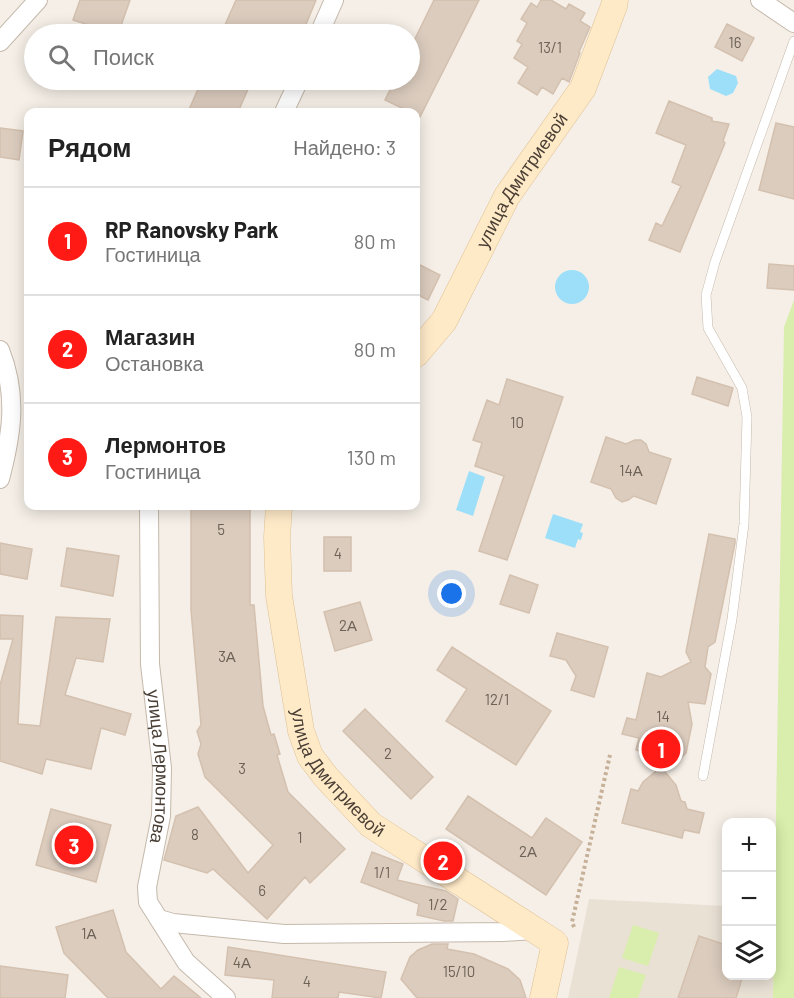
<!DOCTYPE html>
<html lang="ru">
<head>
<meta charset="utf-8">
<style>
  :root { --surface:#fff; --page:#f2f2f2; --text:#222; --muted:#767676; --line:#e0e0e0; --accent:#ff1a15 }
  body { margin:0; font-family:Barlow,sans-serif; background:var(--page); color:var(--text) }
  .controls { position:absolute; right:18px; bottom:18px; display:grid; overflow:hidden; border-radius:12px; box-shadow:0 3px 15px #0003 }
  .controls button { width:54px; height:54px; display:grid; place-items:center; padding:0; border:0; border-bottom:2px solid var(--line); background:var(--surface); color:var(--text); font:30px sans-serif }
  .you { position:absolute; left:452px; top:594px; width:21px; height:21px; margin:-15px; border:4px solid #fff; border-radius:50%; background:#1a73e8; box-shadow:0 0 0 9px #1a73e833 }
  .badge { display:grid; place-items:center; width:39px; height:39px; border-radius:50%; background:var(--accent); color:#fff; font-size:20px; font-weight:700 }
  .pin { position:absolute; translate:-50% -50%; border:3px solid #fff; box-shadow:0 2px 6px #0006 }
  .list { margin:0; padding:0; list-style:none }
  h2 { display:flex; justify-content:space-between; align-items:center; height:78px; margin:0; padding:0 24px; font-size:26px }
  h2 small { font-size:20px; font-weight:400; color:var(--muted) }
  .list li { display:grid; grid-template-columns:39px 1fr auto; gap:18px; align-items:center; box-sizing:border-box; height:108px; padding:0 24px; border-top:2px solid var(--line) }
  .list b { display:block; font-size:22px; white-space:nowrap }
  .list p { margin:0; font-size:20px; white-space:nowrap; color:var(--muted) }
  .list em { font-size:20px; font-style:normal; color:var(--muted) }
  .icon { flex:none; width:33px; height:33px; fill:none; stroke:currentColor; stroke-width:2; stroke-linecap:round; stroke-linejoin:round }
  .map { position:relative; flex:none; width:794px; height:998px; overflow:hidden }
  .search { position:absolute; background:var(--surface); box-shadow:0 3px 15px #0003; left:24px; top:24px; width:396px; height:66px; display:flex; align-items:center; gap:15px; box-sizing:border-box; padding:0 21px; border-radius:33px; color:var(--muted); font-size:22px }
  .panel { position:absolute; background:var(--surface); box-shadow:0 3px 15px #0003; left:24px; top:108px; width:396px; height:402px; border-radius:12px }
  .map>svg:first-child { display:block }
</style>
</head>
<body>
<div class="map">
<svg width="794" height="998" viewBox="0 0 794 998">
  <rect width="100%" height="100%" fill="#f5efe7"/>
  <!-- residential -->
  <path fill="#eae1d5" d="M589 899 726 906V976H772V908H775L773 998H568Z"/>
  <!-- green -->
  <path fill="#d9eeac" d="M794 300V998H773L784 327Z
    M633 925 659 933 648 966 622 958Z
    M619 967 646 975 638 998H609Z"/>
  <!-- water -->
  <path fill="#9ddff9" d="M717 69 736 76 738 83 733 93 726 96 710 89 708 77Z
    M555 287a17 17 0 1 1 34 0a17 17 0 1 1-34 0Z
    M469 471 485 477 473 516 456 510Z
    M553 514 583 524 580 532 583 533 581 540 578 539 575 548 545 538Z"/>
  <!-- building -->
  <path fill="#dbccbe" stroke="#d4c0ae" stroke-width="1.5" d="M80 0H130L118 34 73 20Z
    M236 0H316L302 34H294L274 27 271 34H221Z
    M434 0H479L420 117 416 115V112H410L385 100 395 80H410V49Z
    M541 0H551L566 9 569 4 585 13 580 21 590 27 579 52 580 53 569 82 562 78 553 94 542 87 537 95 518 83 528 67 514 58 522 44 517 41 527 23 521 19 531 3 537 7Z
    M727 24 754 38 742 61 715 47Z
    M202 80H252L238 112H188Z
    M669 101 712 118V121L729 124 723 141 725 143 680 252 649 240 656 223 662 226 681 186 672 182 686 145 656 133Z
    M776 123 794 127V199L759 190Z
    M0 128 23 131 19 160 0 157Z
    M416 263 440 275 428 300 416 294Z
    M769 264 794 266V290L767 288Z
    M697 377 733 388 728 406 692 394Z
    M507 379 563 397 507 560 479 551 504 476 475 466 482 443 473 440 487 400 499 405Z
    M606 437 626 444 635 440H641L646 444 649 452 671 459 656 504 634 496 628 500 622 502 616 498 611 489 591 482Z
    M191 506H250V605H254L263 706 271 735 274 734 280 754 277 755 288 792 345 849 310 883 305 877 267 919 213 869 207 873 164 860 176 816 198 807 248 873 273 845 205 777 198 754 201 744 197 731 201 725 191 610Z
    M709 534 735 539V543L715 642 708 647 705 667 711 674 705 704 688 702 692 724 686 753 678 761 636 750 639 738 622 734 627 718 636 720 647 673 661 677 691 662 686 652Z
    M324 537H351V571H324Z
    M0 543 32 549 27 579 0 574Z
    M67 548 119 556 113 596 61 586Z
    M510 575 538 585 529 613 500 604Z
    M360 602 372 640 335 651 324 612Z
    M0 615 23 616 18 724 40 726 56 617 110 619 103 662 76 658 65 695 131 714 125 735 101 728 91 769 46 759 42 774 0 761V685L13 639H0Z
    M557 633 608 647 594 697 571 690 576 676 566 660 550 656Z
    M452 647 551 711 516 765 446 721 467 689 437 670Z
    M365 709 433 777 411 799 343 731Z
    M661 767 676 785 681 801 685 802 687 809 704 813 699 833 684 830 682 838 622 823 631 789 638 791 643 782Z
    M468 796 532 838 546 818 582 842 546 895 446 829Z
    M51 809 111 825 96 882 36 865Z
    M372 852 403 864 397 880 446 891 458 899 453 921H444L417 915 419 904 361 882Z
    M113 910 126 952 161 989 174 976 201 998H108L64 953 56 927Z
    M699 936 726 945V975H743L736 998H678Z
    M432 944H448L447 949 474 954 508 969 520 980 526 998H417L401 979 410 957 418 950Z
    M228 947 386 972 381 998 339 992 338 998H272L274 980 225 975Z
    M0 966 68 975 65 998H0Z"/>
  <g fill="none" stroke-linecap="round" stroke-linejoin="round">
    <!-- lane casing -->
    <g stroke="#c5b9ac" stroke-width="10">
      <path id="lane" d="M703 776 732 619 744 524 747 417 742 388 708 328 706 295 715 262 794 41"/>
    </g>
    <!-- street casing -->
    <g stroke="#c5b9ac" stroke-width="20">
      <g id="street">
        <path d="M760 0 794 23"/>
        <path d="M319 34 334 0"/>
        <path d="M0 42 38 0"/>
        <path d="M284 112 299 80"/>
        <path d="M0 350C18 395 12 434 0 479"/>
        <path id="s1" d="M149 506 150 664 162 768 161 816 147 887 148 902 186 962 226 998"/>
        <path d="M159 919 173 923 284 934 503 932 535 930"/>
      </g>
    </g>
    <!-- secondary casing -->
    <g stroke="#dec194" stroke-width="27">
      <g id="secondary">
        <path id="s2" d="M416 354 444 321 507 196 583 88 614 6 615 0"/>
        <path id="s3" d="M279 506 277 537 279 596 301 731 310 756 326 777 371 825 555 943 543 998"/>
      </g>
    </g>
    <!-- path -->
    <path stroke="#c6b098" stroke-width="4" stroke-dasharray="3 3" stroke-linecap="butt" d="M574 927 572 922 610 755"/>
    <!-- lane -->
    <use href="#lane" stroke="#fff" stroke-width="9"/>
    <!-- street -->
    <use href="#street" stroke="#fff" stroke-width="18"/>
    <!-- secondary -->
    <use href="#secondary" stroke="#ffeac8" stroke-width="26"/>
  </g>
  <g text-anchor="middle" stroke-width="6" stroke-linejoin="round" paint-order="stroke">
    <!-- number labels -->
    <g font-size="15" fill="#6e6257">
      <text x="735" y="48">16</text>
      <text x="550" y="53">13/1</text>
      <text x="517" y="428">10</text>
      <text x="631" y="476">14А</text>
      <text x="221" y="535">5</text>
      <text x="338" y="559">4</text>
      <text x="348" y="631">2А</text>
      <text x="227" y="662">3А</text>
      <text x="497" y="705">12/1</text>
      <text x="663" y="722">14</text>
      <text x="388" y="759">2</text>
      <text x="242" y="774">3</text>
      <text x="195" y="840">8</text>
      <text x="300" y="843">1</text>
      <text x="528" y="857">2А</text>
      <text x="382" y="878">1/1</text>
      <text x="262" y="896">6</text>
      <text x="438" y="910">1/2</text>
      <text x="89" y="939">1А</text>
      <text x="242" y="968">4А</text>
      <text x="459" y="977">15/10</text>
      <text x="307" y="987">4</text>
    </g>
    <!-- street labels -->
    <g font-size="18" fill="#4a3f35" stroke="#fff">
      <text dy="6" stroke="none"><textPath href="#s2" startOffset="204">улица Дмитриевой</textPath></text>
      <text dy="6" stroke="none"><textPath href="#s1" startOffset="261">улица Лермонтова</textPath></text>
      <text dy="6" stroke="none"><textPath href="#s3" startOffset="282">улица Дмитриевой</textPath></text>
    </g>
  </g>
</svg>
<div class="controls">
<button>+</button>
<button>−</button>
<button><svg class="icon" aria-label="layers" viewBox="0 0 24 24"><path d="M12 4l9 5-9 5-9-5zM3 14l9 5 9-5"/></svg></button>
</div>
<div class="you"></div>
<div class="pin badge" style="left:661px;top:749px">1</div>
<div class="pin badge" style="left:443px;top:861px">2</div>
<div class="pin badge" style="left:74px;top:845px">3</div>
<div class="search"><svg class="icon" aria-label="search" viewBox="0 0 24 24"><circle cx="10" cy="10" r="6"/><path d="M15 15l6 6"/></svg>Поиск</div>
<section class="panel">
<h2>Рядом<small>Найдено: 3</small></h2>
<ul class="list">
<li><span class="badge">1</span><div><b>RP Ranovsky Park</b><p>Гостиница</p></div><em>80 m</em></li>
<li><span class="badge">2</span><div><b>Магазин</b><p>Остановка</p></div><em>80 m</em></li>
<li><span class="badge">3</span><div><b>Лермонтов</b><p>Гостиница</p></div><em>130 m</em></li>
</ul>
</section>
</div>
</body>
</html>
